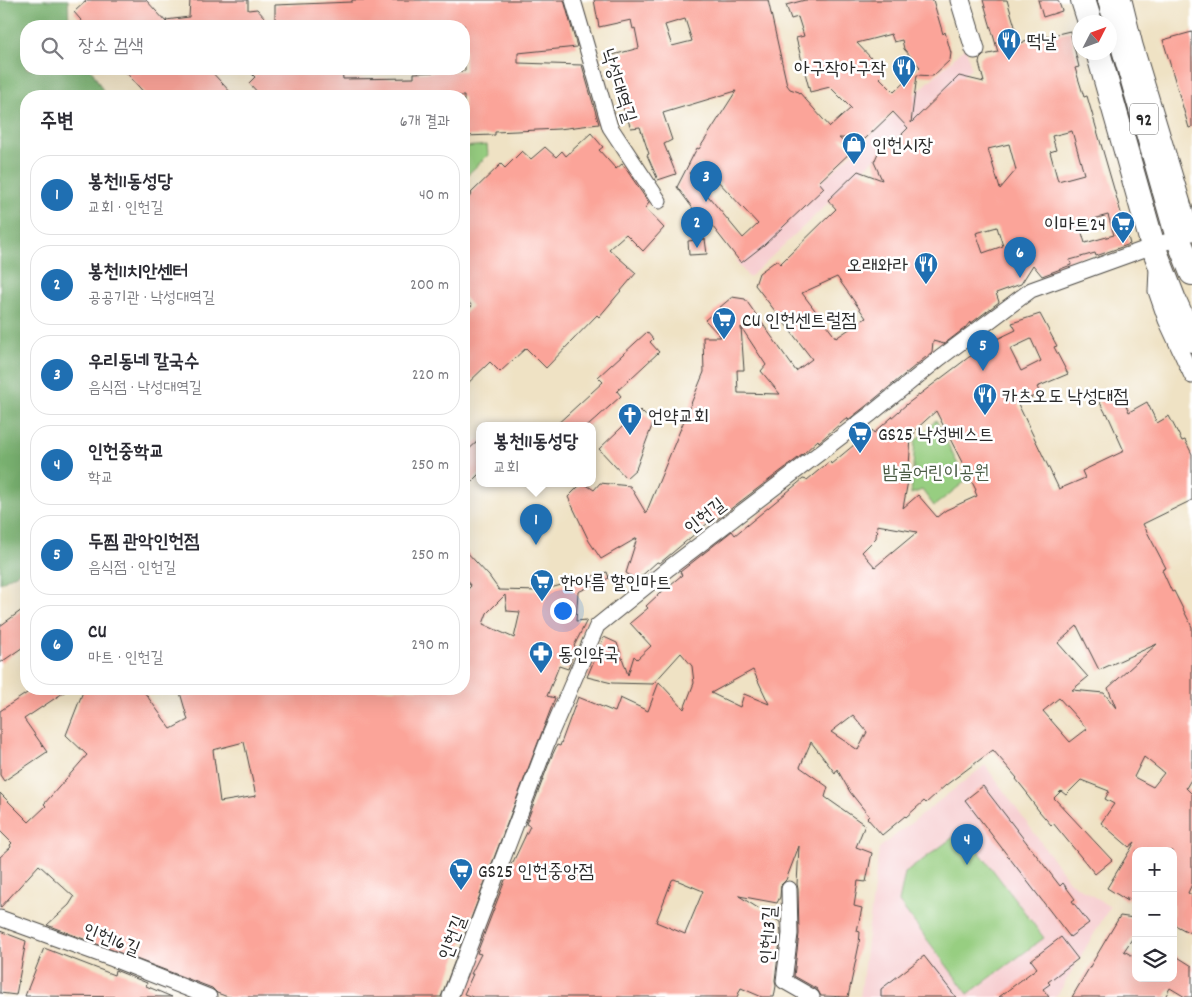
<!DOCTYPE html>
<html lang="ko">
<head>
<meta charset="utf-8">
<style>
  :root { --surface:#fff; --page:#f7f7f7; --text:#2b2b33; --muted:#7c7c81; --line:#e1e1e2; --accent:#1f6fb2 }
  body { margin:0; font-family:Dekko,"Poor Story",sans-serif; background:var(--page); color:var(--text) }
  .controls { position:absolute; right:15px; bottom:15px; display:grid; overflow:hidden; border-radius:10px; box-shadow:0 5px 20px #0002 }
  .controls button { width:45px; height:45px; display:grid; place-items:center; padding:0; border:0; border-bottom:1px solid var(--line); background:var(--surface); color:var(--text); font:25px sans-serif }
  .compass { position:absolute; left:1072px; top:15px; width:45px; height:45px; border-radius:50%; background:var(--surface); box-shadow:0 5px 20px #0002; rotate:48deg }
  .you { position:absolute; left:562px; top:610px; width:18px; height:18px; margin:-12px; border:4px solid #fff; border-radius:50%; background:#1a73e8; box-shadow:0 0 0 8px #1a73e833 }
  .badge { display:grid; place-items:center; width:32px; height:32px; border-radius:50%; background:var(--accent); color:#fff; font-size:16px; font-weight:700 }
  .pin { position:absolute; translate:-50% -41px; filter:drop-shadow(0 1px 2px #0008) }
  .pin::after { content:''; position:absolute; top:26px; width:18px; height:15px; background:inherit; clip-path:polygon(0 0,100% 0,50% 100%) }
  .popup { position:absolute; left:476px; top:422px; width:120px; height:65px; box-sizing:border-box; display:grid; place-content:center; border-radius:10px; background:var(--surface); filter:drop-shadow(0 1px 4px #0005); font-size:16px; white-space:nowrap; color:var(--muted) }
  .popup b { font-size:19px; color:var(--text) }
  .popup::after { content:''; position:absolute; left:50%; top:100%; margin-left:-10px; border:10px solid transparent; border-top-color:var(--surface) }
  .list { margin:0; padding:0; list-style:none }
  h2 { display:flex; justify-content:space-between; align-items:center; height:65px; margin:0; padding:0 20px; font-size:21px }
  h2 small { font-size:16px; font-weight:400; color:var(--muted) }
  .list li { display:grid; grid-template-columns:32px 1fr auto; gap:15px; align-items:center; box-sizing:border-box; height:80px; margin:0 10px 10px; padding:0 10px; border:1px solid var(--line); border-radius:20px }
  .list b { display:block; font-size:19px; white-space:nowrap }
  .list p { margin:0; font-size:16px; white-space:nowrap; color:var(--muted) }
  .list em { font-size:16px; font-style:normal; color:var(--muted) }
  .icon { flex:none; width:28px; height:28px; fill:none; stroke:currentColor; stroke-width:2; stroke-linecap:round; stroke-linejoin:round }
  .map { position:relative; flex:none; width:1192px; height:997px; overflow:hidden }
  .search { position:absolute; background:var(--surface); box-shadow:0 5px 20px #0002; left:20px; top:20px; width:450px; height:55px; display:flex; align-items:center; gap:12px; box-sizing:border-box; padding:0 18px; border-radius:20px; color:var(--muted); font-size:19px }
  .panel { position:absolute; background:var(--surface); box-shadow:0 5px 20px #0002; left:20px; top:90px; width:450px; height:605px; border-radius:20px }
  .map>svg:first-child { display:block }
</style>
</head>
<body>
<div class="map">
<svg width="1192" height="997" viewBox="0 0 1192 997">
  <rect width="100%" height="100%" fill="#fff"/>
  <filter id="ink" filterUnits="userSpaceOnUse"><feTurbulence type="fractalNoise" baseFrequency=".02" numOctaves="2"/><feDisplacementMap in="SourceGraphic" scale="10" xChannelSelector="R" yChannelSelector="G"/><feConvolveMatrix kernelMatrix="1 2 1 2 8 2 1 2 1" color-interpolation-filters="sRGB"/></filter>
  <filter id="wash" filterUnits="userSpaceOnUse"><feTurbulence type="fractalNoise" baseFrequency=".0096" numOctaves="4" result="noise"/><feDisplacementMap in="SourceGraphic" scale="20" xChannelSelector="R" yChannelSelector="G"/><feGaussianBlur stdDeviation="1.12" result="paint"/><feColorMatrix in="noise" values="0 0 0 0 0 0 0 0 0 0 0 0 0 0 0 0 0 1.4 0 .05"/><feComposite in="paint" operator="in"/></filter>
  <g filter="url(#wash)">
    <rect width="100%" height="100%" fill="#efe2c4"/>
    <!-- built -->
    <path fill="#f7cfd1" d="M966 47 971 68 749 278 736 261Z
      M985 765 1069 881 1110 907 1059 993 1054 997H860L879 848Z"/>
    <!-- green -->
    <path fill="#97ce81" stroke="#617c56" d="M487 145 488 155 464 178V147Z
      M936 420 966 481 934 506 922 490 911 494 915 441Z
      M963 830 1044 938 968 994 899 902 905 873Z"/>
    <!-- forest -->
    <path fill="#79b16f" stroke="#526e4d" d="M0 0H68L69 26H26V69H91L106 96H26V568L0 583Z"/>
    <g id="blocks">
      <!-- building -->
      <path fill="#fba499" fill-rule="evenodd" d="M87 0H146L167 23 166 20 189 17 190 0H248V10L257 9 272 26H86L74 12Z
        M352 0H564L577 47 518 53V63L582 65 599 124 559 129 495 132V135L464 136V96H261L249 83 255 77 247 69H342L343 79 414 78V73L465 71 464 25 448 26H275V5L352 2Z
        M594 0H768L787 85 790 89 799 92 830 127 851 108 830 87 810 92 796 38 804 36 798 17 791 19 786 5 805 0H933L943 34 945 32 951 53 950 60 933 76 917 75 911 123 959 76 984 82 979 63 980 59 984 55 998 52 983 0H1007L1020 43 1070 31 1079 67 1075 68 1084 97 1087 96 1130 244 1096 256 1095 253 1070 260 1071 265 1042 276 1033 265 1021 284 996 293 999 302 970 324V322L965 328 944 344 933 341 932 352 866 406 848 420 847 418 819 442 818 440 802 455 716 520 714 518 660 563 657 562 637 580 626 573 637 538 601 559 589 541 568 497 581 484H585L594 490 600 483 630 486 646 513 704 372 703 337H721L705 320 732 297 745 299 796 371 812 359 755 285 759 273 777 260 780 264 836 209 828 200 858 171 882 180 874 162 878 153 890 142 892 144 908 128 893 112 865 139 839 138 853 150 819 182 824 188 764 245 741 263 702 213 703 222 677 187 697 148 699 149 736 91 663 113 672 140 664 144 676 174 658 180 647 155 649 154 640 127 631 128 622 105 624 104 609 56 639 48 635 28 633 29 631 20 599 27ZM685 19 692 41 672 46 665 25ZM891 34 894 42 902 40 904 49 920 67 894 92 880 78 885 73 857 43ZM1072 131 1084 174 1058 181 1050 152 1056 150 1052 136ZM1009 144 1016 170 1000 189 988 149ZM701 163 758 224 743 238 689 173ZM1108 215 1114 235 1085 243 1079 223ZM997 227 1003 246 983 253 976 233ZM837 277 866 318 836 338 802 293ZM741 327 766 365 761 371 780 394 738 393 737 370H744Z
        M1038 0H1058L1062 11 1043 17Z
        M1192 32V127L1189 128 1163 40Z
        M123 69H209L234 96H147Z
        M591 133 603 147 599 150 616 169 622 164 626 169 649 203 645 208 664 228 643 251 626 234 609 249 636 273 599 317 597 315 546 368 526 348 500 372 490 362 464 387V314L472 306 464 297V203L472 194 471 193 501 164 505 168 522 151 531 159 545 147 556 157 562 151 566 156Z
        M705 239 707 254 689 255 688 241Z
        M1040 314 1057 346 1054 347 1068 374 1037 387 1040 393 1018 404 1059 489 1085 478 1082 471 1124 451 1107 413 1106 414 1098 399 1119 390 1129 412 1147 402 1157 423 1169 416 1182 441 1185 440 1192 454V500L1143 524 1166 568 1162 570 1172 592 1174 591 1192 627V778L1186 788 1192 794V884L1188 893 1192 895V934L1173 924V851H1136V902L1126 897 1128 901 1107 888 1135 842 1129 847 1101 823 1114 804 1105 799 1109 791 1081 780 1066 795 1061 791 1054 798 1112 860 1095 874 1053 823 1051 825 1039 811 1027 795 1028 794 1016 779 1017 778 993 750 946 785 926 803 924 801 906 817 905 816 882 835 867 818 869 816 850 792 837 769 835 773 811 742 800 767 828 787 825 797 865 825 856 847 872 853 866 882 858 881 854 906 862 908 857 931 860 932 859 945 848 997 821 996 817 989 794 976 799 934 798 889 797 884 799 846 786 880 781 885 780 897 777 903 739 896 780 922 781 934 775 980 776 986 774 997H762L741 988 737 997H473L464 994 473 974H471L481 954 477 953 512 862H513L530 826 526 824 551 758 557 745 560 746 578 697 615 712 620 698 648 711 659 682 684 709 694 683 692 666 681 653 653 684 612 683 587 677 604 637 617 643 628 675 634 656 637 659 651 646 630 623 648 608 646 606 659 594 682 575 680 572 732 531 735 535 803 479 807 480 830 461 831 464 872 430 874 433 907 404 969 357 994 345 993 341 1016 330 1012 323ZM1031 339 1041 361 1021 371 1010 349ZM936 411 976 490 975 491 977 496 946 510 937 517 918 495 903 508 908 481 911 437 915 433 914 431ZM877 525 917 532 875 567 862 552 876 538ZM1077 626 1099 670 1157 644 1108 688 1116 708 1104 693 1072 690 1088 677 1058 643ZM753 670 769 704 744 694 740 707 711 693ZM1059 698 1087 729 1070 742 1043 711ZM853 715 867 732 858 750 831 732ZM1144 757 1164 773 1153 787 1134 777ZM674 879 703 891 685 934 656 922 672 880Z
        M647 332 653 339 650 342 659 352 617 391 621 396 588 426H555L603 382 598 377Z
        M640 410 653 423 636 469 626 478 599 449Z
        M480 439V473L464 489V454Z
        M464 549 489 576 499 590 540 591 607 572 609 578 578 592 576 621 587 620 574 646 576 647 568 669 559 666 547 696 555 698 441 997H228L217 993 212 988 47 925 69 905 74 897 39 865 0 908V857L11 847 10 845 12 843 0 831V793L29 822 46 806 44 804 87 755 66 735 84 689H142L171 729 188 720 179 689H464V593L471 586 464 578ZM505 595 507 611 520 612 514 638 483 624 487 613ZM244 742 256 796 220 802 213 750Z
        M26 607V645L0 663V626Z
        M33 689H69L24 719 47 752 4 781 0 775V711Z
        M983 786 1060 886 1063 883 1075 899 1072 901 1089 923 1070 937 965 800Z
        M1120 916 1134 918 1136 924V933L1124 951 1136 958V978H1173V954L1192 966V997H1185L1170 988 1165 997H1072Z
        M0 931 26 941 16 995 0 993Z
        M1061 937 1078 959 1048 982 1050 984 1043 989 1049 997H999L1037 968 1031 960Z
        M44 948 114 975 115 970 147 983 146 986 172 997 25 996Z
        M924 956 956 997H881V989Z"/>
    </g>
  </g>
  <g filter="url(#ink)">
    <use href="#blocks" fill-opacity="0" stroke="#484642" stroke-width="1"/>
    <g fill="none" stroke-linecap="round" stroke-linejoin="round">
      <!-- minor casing -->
      <g stroke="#484642" stroke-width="17">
        <path id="minor" d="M573 0 610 127 659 201
          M1124 0 1135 45 1192 233
          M1157 268 1156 291 1166 320 1192 376
          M789 889 790 934 784 981 812 997
          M0 918 113 959 209 997
          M450 997 550 735 597 626 669 568 872 413 940 358 1031 290 1153 246 1178 238"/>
      </g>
      <!-- tertiary casing -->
      <g stroke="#484642" stroke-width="21">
        <path id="tertiary" d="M960 0 975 49"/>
      </g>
      <!-- primary casing -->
      <g stroke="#484642" stroke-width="26">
        <path id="primary" d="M1083 0 1090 22
          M1110 0 1178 238 1192 273
          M1098 52 1153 246 1174 300 1192 340"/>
      </g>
      <!-- minor -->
      <use href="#minor" stroke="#fff" stroke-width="15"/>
      <!-- tertiary -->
      <use href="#tertiary" stroke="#fff" stroke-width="19"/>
      <!-- primary -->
      <use href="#primary" stroke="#fff" stroke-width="24"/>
    </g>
  </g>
  <!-- icons -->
  <defs>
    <g id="restaurant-pin" transform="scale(1.25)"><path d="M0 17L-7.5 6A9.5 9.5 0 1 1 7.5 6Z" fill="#1f6fb2" stroke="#fff"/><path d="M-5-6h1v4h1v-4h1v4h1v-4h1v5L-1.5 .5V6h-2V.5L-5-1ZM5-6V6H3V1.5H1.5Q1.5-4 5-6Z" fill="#fff"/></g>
    <g id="shop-pin" transform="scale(1.25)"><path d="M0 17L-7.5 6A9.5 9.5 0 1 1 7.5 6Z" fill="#1f6fb2" stroke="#fff"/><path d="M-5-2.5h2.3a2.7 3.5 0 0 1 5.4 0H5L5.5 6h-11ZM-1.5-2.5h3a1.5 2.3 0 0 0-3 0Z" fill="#fff"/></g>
    <g id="supermarket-pin" transform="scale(1.25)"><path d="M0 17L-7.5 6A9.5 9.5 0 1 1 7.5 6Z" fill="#1f6fb2" stroke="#fff"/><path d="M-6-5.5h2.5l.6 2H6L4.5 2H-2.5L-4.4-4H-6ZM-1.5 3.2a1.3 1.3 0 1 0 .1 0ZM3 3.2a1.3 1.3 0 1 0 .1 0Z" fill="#fff"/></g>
    <g id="church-pin" transform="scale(1.25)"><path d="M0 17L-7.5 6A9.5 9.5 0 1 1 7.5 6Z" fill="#1f6fb2" stroke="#fff"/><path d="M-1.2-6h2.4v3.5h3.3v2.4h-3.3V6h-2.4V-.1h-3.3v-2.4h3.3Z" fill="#fff"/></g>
    <g id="pharmacy-pin" transform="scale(1.25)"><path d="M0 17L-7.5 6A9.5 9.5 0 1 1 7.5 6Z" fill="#1f6fb2" stroke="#fff"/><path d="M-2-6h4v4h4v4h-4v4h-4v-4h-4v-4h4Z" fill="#fff"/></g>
  </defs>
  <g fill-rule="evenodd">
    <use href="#restaurant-pin" x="1009" y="40"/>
    <use href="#restaurant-pin" x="904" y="67"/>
    <use href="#shop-pin" x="854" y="144"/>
    <use href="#supermarket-pin" x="1123" y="223"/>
    <use href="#restaurant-pin" x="926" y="264"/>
    <use href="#supermarket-pin" x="724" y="319"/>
    <use href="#restaurant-pin" x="985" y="395"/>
    <use href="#church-pin" x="630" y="415"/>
    <use href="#supermarket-pin" x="860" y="433"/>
    <use href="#supermarket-pin" x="542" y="581"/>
    <use href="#pharmacy-pin" x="541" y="653"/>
    <use href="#supermarket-pin" x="461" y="870"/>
  </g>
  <g text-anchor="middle" stroke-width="5" stroke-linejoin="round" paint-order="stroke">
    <!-- shield labels -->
    <rect fill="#fff" stroke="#6b6b6b" stroke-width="1" x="1130" y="103.5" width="28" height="31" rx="4"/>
    <g font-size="18" font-weight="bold" fill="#2b2b2b">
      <text x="1144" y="125">92</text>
    </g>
    <!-- poi labels -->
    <g font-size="19" fill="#2b2b2b" stroke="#fff" text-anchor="start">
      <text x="1026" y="47">떡날</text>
      <text x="886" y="74" text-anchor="end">아구작아구작</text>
      <text x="872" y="151">인헌시장</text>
      <text x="1106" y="230" text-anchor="end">이마트24</text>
      <text x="908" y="271" text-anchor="end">오래와라</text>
      <text x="742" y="326">CU 인헌센트럴점</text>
      <text x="1002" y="402">카츠오도 낙성대점</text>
      <text x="648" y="422">언약교회</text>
      <text x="878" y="440">GS25 낙성베스트</text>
      <text x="560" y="588">한아름 할인마트</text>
      <text x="558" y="660">동인약국</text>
      <text x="478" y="877">GS25 인헌중앙점</text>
    </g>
    <!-- street labels -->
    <g font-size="19" fill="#2b2b2b" stroke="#fff">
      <text transform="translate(620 85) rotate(72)" y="7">낙성대역길</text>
      <text transform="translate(704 515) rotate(-38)" y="7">인헌길</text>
      <text transform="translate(767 935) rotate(-87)" y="7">인헌13길</text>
      <text transform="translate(451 937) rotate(-69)" y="7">인헌길</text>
      <text transform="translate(112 938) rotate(21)" y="7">인헌16길</text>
    </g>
    <!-- park labels -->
    <g font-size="19" fill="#4b5c45" stroke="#fff">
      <text x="936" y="478">밤골어린이공원</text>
    </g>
  </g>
</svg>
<div class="controls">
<button>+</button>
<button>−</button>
<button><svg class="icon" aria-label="layers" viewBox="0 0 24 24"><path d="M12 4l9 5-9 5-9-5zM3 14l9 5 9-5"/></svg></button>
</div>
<svg class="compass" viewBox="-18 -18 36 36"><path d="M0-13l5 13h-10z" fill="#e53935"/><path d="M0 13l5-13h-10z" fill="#7c7c81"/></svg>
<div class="you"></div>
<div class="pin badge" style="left:536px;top:545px">1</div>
<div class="popup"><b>봉천11동성당</b>교회</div>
<div class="pin badge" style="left:697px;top:248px">2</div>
<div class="pin badge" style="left:706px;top:202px">3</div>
<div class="pin badge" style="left:967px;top:865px">4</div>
<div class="pin badge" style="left:983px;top:371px">5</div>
<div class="pin badge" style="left:1020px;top:278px">6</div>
<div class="search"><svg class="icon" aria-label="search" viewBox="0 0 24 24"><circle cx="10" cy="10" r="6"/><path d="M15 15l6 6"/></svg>장소 검색</div>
<section class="panel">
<h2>주변<small>6개 결과</small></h2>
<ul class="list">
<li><span class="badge">1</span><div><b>봉천11동성당</b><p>교회 · 인헌길</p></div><em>40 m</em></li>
<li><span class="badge">2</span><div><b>봉천11치안센터</b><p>공공기관 · 낙성대역길</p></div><em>200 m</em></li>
<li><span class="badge">3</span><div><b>우리동네 칼국수</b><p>음식점 · 낙성대역길</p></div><em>220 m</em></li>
<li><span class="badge">4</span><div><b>인헌중학교</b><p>학교</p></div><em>250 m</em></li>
<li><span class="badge">5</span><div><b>두찜 관악인헌점</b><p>음식점 · 인헌길</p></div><em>250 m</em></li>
<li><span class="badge">6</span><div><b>CU</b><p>마트 · 인헌길</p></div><em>290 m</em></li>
</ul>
</section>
</div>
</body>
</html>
